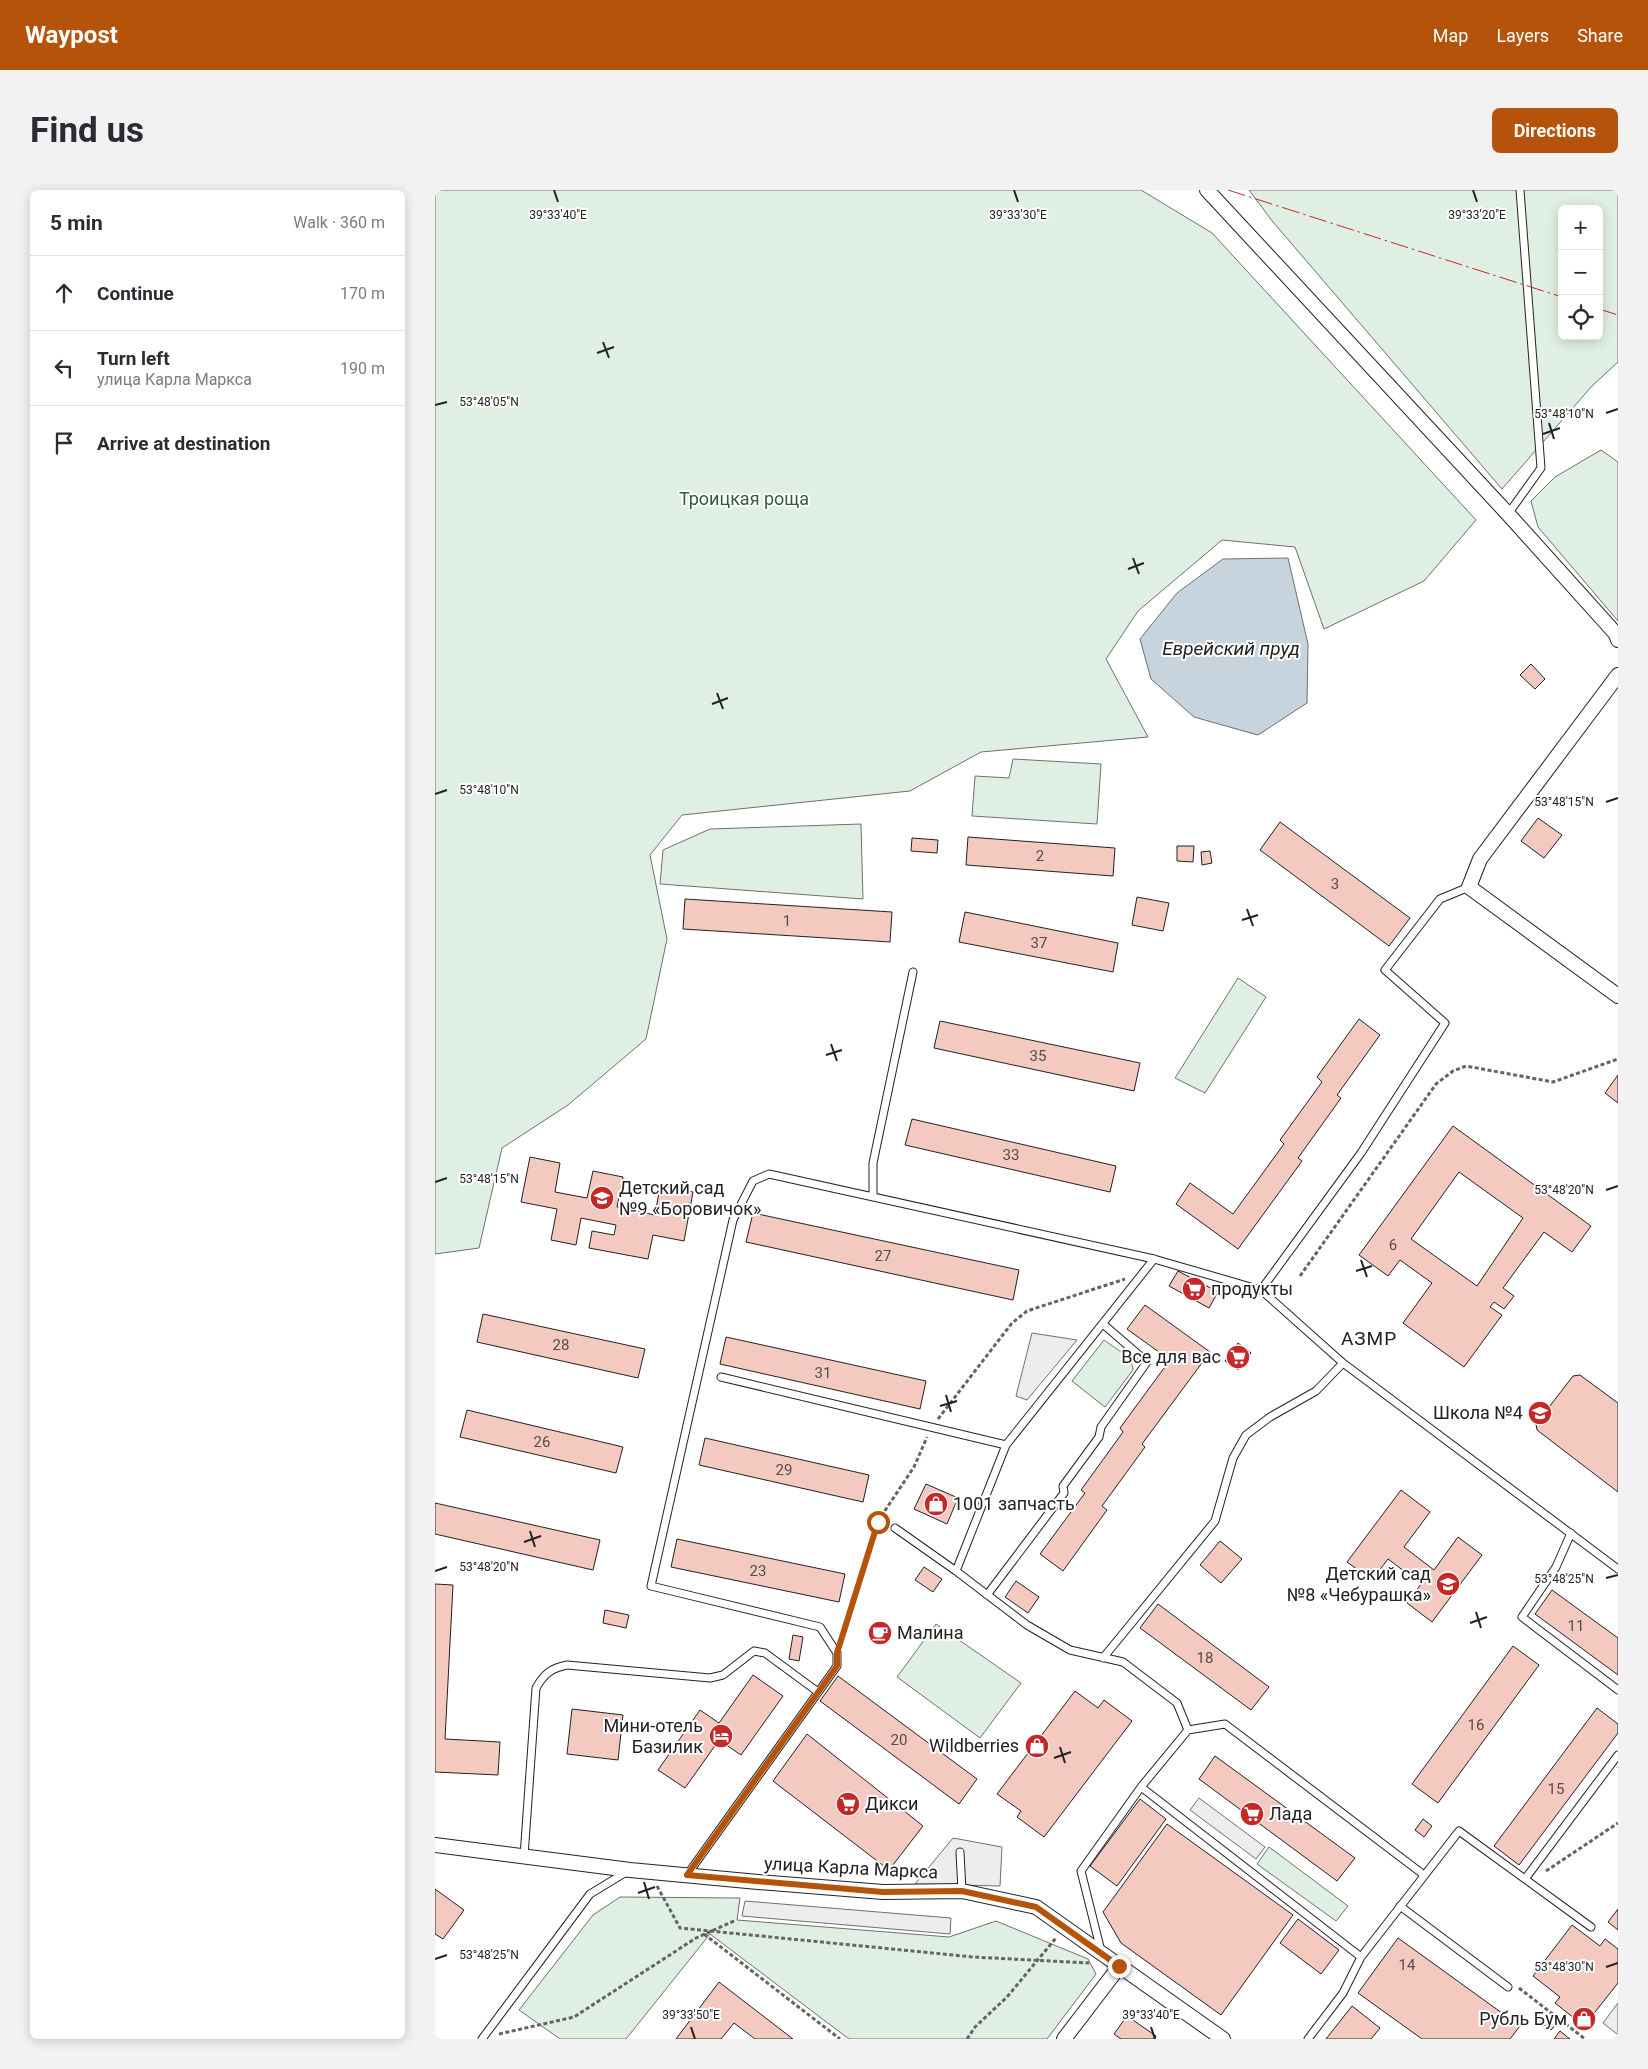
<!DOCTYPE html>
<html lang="en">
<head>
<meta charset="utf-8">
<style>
  :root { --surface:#fff; --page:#f2f2f3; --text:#2b2b33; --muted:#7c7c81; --line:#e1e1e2; --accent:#b45309 }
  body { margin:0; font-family:Roboto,sans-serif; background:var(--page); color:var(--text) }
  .controls { position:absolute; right:15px; top:15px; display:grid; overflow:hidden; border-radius:8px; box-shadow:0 2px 12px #0003 }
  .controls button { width:45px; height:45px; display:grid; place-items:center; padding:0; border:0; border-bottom:1px solid var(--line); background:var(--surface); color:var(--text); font:25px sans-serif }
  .stop { position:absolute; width:15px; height:15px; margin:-11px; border:4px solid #b45309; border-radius:50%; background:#fff }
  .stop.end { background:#b45309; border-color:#fff; box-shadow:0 1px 5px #0008 }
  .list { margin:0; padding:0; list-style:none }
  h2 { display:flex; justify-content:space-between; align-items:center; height:65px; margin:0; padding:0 20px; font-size:21px }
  h2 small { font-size:16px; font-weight:400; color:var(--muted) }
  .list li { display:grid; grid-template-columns:32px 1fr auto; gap:15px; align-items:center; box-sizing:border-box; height:75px; padding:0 20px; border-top:1px solid var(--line) }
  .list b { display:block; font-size:19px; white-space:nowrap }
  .list p { margin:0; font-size:16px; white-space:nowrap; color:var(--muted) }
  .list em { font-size:16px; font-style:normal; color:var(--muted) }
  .icon { flex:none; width:28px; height:28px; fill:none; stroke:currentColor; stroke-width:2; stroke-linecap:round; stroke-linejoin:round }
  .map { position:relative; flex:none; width:1183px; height:1849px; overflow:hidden; border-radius:8px }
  header { display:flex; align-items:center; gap:30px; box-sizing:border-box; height:70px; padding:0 25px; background:var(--accent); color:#fff }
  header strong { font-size:24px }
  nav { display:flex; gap:28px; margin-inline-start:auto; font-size:18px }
  .intro { display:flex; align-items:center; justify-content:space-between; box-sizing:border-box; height:120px; padding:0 30px }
  h1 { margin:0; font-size:35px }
  .button { padding:12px 22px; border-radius:8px; background:var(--accent); color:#fff; font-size:18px; font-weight:700 }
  main { display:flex; gap:30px; padding:0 30px }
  aside { flex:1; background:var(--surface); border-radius:8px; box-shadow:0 2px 12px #0003 }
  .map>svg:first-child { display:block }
</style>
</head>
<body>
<header>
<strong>Waypost</strong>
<nav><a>Map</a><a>Layers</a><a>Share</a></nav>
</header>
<div class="intro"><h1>Find us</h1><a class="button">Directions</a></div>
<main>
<aside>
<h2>5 min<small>Walk · 360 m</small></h2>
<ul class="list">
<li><svg class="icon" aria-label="ahead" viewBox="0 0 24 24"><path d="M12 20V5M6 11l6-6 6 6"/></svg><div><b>Continue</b></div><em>170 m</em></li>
<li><svg class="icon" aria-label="left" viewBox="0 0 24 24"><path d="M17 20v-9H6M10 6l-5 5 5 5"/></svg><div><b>Turn left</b><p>улица Карла Маркса</p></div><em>190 m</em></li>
<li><svg class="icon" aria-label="arrive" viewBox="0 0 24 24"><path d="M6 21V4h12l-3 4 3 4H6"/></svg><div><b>Arrive at destination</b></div></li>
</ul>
</aside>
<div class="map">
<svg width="1183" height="1849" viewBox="0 0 1183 1849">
  <rect width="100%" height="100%" fill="#fff"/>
  <!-- green -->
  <path fill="#e0efe3" stroke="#6f6f6f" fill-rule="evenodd" d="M0 0H706L777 43 1041 330 989 391 889 439 860 357 787 350 703 421 671 469 713 547 546 562 475 601 247 625 215 665 232 749 211 849 133 915 67 958 44 1058 0 1064Z
    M814 0H1183V172L1157 196 1067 299 838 32ZM1127 19H1164V146H1127Z
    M1166 260 1183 272V431L1103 337 1096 311 1120 287Z
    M578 569 666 574 662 634 537 626 540 586 574 588Z
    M426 634 428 709 225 694 228 660 275 639Z
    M803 788 831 807 770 903 740 888Z
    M669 1150C678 1157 698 1167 698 1180L670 1217 637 1191Z
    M501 1434 586 1493 545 1548 462 1487Z
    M834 1657 913 1716 901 1731 822 1674Z
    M185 1707 305 1708 302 1730 514 1747 561 1731 653 1769 661 1784 612 1849H414L275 1744 191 1849H125L84 1820 158 1725Z"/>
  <!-- parking -->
  <path fill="#ededed" stroke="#6f6f6f" d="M597 1143 642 1150 592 1210 581 1206Z
    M764 1608 830 1657 821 1669 755 1620Z
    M518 1648 567 1657 565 1696 480 1694Z
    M310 1711 516 1728 515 1744 307 1726Z
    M1183 1813V1843L1182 1844 1168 1833Z"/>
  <!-- water -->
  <path fill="#c7d3dd" stroke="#6f6f6f" d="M853 368 873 454 872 513 823 545 759 527 716 489 705 449 742 403 788 369Z"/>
  <!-- building -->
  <path fill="#f3c9c0" stroke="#222" fill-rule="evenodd" d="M1096 474 1110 489 1100 499 1085 485Z
    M1103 628 1127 645 1109 668 1086 651Z
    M845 632 975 728 954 756 825 660Z
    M533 647 680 658 678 686 531 675Z
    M477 648 503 650 502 663 476 661Z
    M742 656H759L758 672 742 671Z
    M775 661 777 673 767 675 766 662Z
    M702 707 734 713 728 741 697 735Z
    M250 709 457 722 455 752 248 739Z
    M530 722 683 753 678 782 524 752Z
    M924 829 945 845 902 905 906 908 863 968 867 971 803 1059 741 1014 755 993 798 1024 849 954 845 950 887 892 882 887Z
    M505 831 705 873 699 901 499 858Z
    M1183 885V913L1170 903Z
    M477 929 681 976 675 1002 470 955Z
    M1018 936 1156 1036 1137 1062 1109 1042 1068 1098 1079 1106 1069 1119 1059 1112 1055 1117 1067 1125 1029 1177 968 1133 997 1093 965 1070 953 1086 924 1065ZM1024 982 1088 1028 1042 1096 976 1049Z
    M95 967 125 973 120 1002 152 1008 158 981 188 987 182 1017 220 1025 225 996 258 1002 249 1051 218 1045 213 1069 154 1058 157 1041 179 1045 181 1035 146 1028 141 1055 116 1050 122 1019 86 1012Z
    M318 1023 584 1080 578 1110 311 1052Z
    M743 1081 783 1102 774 1118 734 1096Z
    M710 1115 775 1162 707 1254 710 1257 667 1316 672 1320 628 1381 605 1364 650 1303 646 1300 688 1242 685 1238 735 1170 692 1139Z
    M48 1124 210 1159 203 1188 42 1152Z
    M291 1147 491 1191 485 1219 285 1174Z
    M803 1153 816 1163 803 1180 790 1171Z
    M1145 1185 1183 1213V1302L1102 1240 1101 1234 1138 1186Z
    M32 1220 188 1257 181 1283 25 1247Z
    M270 1248 434 1285 428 1312 264 1275Z
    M491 1294 523 1308 512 1334 479 1319Z
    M966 1300 995 1322 969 1357 999 1380 1023 1347 1047 1365 997 1432 972 1413 986 1394 953 1369 937 1390 912 1372Z
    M0 1313 165 1350 158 1380 0 1344Z
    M242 1349 410 1384 404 1412 236 1377Z
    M785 1351 807 1369 786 1393 765 1375Z
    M489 1377 507 1389 498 1402 480 1390Z
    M581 1391 604 1407 593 1423 570 1407Z
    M0 1394 18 1395 10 1549 65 1552 63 1585 0 1582Z
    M1117 1400 1183 1448V1485L1100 1424Z
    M723 1414 834 1497 816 1520 705 1438Z
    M170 1420 194 1425 191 1438 168 1433Z
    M445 1432 455 1440 446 1453 435 1445Z
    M358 1445 368 1447 364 1471 354 1469Z
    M1078 1456 1104 1475 1003 1613 977 1594Z
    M318 1485 348 1506 306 1565 284 1550 250 1598 223 1580 265 1520 284 1533Z
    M403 1486 542 1589 524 1614 385 1511Z
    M640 1501 663 1518 669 1510 697 1531 609 1647 582 1627 586 1621 562 1604Z
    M1162 1518 1183 1534V1543L1084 1675 1059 1656Z
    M137 1519 188 1525 183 1570 132 1564Z
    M372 1544 488 1636 454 1680 338 1591Z
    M780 1566 920 1668 902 1691 764 1589Z
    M705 1609 731 1629 682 1696 655 1676Z
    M988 1629 997 1636 989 1647 980 1640Z
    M732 1634 858 1725 786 1825 686 1753 668 1722Z
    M0 1699 29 1720 8 1749 0 1744Z
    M1183 1719V1740L1173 1732Z
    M863 1729 904 1760 886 1784 845 1753Z
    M1137 1735 1165 1756 1170 1749 1183 1759V1793L1149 1836 1120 1813 1125 1807 1098 1786Z
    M963 1748 1085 1836 1075 1849H987L923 1803Z
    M284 1792 358 1849H320L299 1833 286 1849H241Z
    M917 1816 945 1838 936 1849H891Z
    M1111 1824 1122 1833 1116 1840 1105 1832Z
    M692 1826 721 1846 720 1849H686L679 1844Z
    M1125 1841 1135 1849H1119Z"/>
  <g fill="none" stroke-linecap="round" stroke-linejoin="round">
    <!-- lane casing -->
    <g stroke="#222" stroke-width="9">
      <path id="lane" d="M1073 324 1106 278 1085 0
        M438 1007V973L478 782
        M826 1100 908 1173 1183 1379
        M286 1187 571 1255
        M460 1338 521 1381
        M1136 1343 1121 1377 1087 1427 1183 1500
        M552 1405 629 1303 628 1296 664 1247 666 1237 712 1172 668 1134
        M668 1468 780 1331 798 1268 811 1245 835 1227 881 1201 908 1173
        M753 1540 790 1534 989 1685
        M706 1597 753 1540 742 1513 688 1472 635 1460 592 1435 521 1381 571 1255 719 1069
        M525 1662 527 1701
        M89 1666 101 1498C109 1484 116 1478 132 1475L275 1488 288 1485 319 1461 330 1463 383 1502
        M252 1685 402 1476V1463L385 1437 216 1396 298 1030 318 991 334 984 719 1069 826 1100 926 963 1010 833 950 780 1005 709 1034 697
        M1090 1689 1183 1565
        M965 1716 1073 1797
        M666 1761 646 1681 706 1597 926 1767 908 1803 873 1849
        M926 1767 1024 1641 1156 1737
        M47 1849 155 1704 193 1681"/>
    </g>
    <!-- street casing -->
    <g stroke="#222" stroke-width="16">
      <path id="street" d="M772 0 1073 324 1181 444 1183 450
        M1183 485 1045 669 1034 697 1183 806
        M0 1655 195 1680 323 1692 448 1702 527 1701 601 1717 788 1849
        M629 1849 684 1777"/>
    </g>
    <!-- path -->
    <path stroke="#646464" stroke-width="3" stroke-dasharray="4 2.5" stroke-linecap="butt" d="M865 1086 1001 894 1018 881 1031 876 1118 892 1183 869
      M503 1229 577 1133 592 1121 690 1089
      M407 1450 443 1331 479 1277 492 1247
      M1111 1681 1183 1633
      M222 1696 245 1738 538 1767 654 1773
      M269 1744 405 1849
      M1084 1798 1150 1849
      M64 1844 139 1827 261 1748 301 1730
      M532 1849 540 1837 572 1807 621 1748"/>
    <!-- lane -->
    <use href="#lane" stroke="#fff" stroke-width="7"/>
    <!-- street -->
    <use href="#street" stroke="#fff" stroke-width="14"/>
    <!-- power -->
    <path stroke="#c62828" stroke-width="1" stroke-dasharray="18 4 2.5 4" stroke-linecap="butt" d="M793 0 1127 107
      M1164 119 1183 125"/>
  </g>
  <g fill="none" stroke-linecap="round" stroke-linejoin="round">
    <!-- route -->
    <path stroke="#b45309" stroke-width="6" d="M443 1332 402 1463V1476L252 1685 448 1702 527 1701 601 1717 684 1776"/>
  </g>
  <!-- ticks -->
  <path fill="none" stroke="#222" stroke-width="2" d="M119 0 123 12M579 0 583 12M1038 0 1042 12M168 152 174 168M162 163 179 157M0 215 12 212M1171 223 1183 219M1114 233 1119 249M1108 244 1125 238M698 368 704 384M693 379 709 373M282 503 288 519M277 514 293 508M0 604 12 600M1171 612 1183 608M812 719 818 736M807 730 823 725M396 854 402 871M391 865 407 860M0 992 12 988M1171 1000 1183 996M926 1070 932 1087M921 1081 937 1076M511 1205 516 1222M505 1216 522 1211M95 1341 100 1357M89 1352 106 1346M0 1381 12 1377M1171 1388 1183 1385M1041 1422 1046 1438M1035 1433 1052 1427M625 1557 630 1573M619 1568 636 1562M209 1692 214 1709M203 1703 220 1697M0 1769 12 1765M1171 1777 1183 1773M256 1837 260 1849M716 1837 720 1849"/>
  <!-- icons -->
  <defs>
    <g id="school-disc" transform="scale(1.25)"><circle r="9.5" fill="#c62828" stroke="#fff"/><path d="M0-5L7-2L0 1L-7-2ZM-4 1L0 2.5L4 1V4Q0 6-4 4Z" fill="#fff"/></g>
    <g id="supermarket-disc" transform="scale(1.25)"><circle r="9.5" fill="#c62828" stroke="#fff"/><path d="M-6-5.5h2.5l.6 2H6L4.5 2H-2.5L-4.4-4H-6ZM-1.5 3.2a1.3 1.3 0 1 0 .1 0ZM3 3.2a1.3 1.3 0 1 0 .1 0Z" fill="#fff"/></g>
    <g id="shop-disc" transform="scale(1.25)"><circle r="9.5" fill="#c62828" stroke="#fff"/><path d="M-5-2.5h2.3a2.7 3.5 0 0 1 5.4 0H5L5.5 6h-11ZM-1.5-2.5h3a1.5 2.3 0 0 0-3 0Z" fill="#fff"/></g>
    <g id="cafe-disc" transform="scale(1.25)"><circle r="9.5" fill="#c62828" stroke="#fff"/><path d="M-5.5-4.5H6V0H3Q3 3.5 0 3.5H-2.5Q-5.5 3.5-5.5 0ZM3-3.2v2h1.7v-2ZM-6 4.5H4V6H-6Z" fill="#fff"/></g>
    <g id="hotel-disc" transform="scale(1.25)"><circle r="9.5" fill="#c62828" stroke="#fff"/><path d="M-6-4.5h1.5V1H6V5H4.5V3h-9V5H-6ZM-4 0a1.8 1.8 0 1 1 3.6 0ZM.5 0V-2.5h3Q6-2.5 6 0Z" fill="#fff"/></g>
  </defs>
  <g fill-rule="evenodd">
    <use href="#school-disc" x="167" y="1008"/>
    <use href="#supermarket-disc" x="759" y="1099"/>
    <use href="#supermarket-disc" x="803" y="1167"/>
    <use href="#school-disc" x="1105" y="1223"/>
    <use href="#shop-disc" x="501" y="1314"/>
    <use href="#school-disc" x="1013" y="1394"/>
    <use href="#cafe-disc" x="445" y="1443"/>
    <use href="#hotel-disc" x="286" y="1546"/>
    <use href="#shop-disc" x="602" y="1556"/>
    <use href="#supermarket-disc" x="413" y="1614"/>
    <use href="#supermarket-disc" x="817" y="1624"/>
    <use href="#shop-disc" x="1149" y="1829"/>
  </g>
  <g text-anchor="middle" stroke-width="4" stroke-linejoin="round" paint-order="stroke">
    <!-- number labels -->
    <g font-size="15" fill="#564c4a">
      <text x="605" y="671">2</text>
      <text x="900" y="699">3</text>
      <text x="352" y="736">1</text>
      <text x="604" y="758">37</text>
      <text x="603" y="871">35</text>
      <text x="576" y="970">33</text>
      <text x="958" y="1060">6</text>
      <text x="448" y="1071">27</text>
      <text x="126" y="1160">28</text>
      <text x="388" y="1188">31</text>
      <text x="107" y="1257">26</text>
      <text x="349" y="1285">29</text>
      <text x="323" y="1386">23</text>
      <text x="1141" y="1441">11</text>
      <text x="770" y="1473">18</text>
      <text x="1041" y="1540">16</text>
      <text x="464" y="1555">20</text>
      <text x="1121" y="1604">15</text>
      <text x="972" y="1780">14</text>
    </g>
    <!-- park labels -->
    <g font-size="18" fill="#2f5e38" stroke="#fff">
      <text x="309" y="315">Троицкая роща</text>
    </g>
    <!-- poi labels -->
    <g font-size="18" fill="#222" stroke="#fff" text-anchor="start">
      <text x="184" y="1004">Детский сад<tspan x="184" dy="21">№9 «Боровичок»</tspan></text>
      <text x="776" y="1105">продукты</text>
      <text x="786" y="1173" text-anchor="end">Все для вас</text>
      <text x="1088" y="1229" text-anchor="end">Школа №4</text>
      <text x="518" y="1320">1001 запчасть</text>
      <text x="996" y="1390" text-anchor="end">Детский сад<tspan x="996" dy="21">№8 «Чебурашка»</tspan></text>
      <text x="462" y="1449">Малина</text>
      <text x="268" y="1542" text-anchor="end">Мини-отель<tspan x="268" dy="21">Базилик</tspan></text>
      <text x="584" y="1562" text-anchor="end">Wildberries</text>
      <text x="430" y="1620">Дикси</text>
      <text x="834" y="1630">Лада</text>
      <text x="1132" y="1835" text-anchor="end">Рубль Бум</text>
    </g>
    <!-- street labels -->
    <g font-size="18" fill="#222" stroke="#fff">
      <text transform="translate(416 1678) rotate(3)" y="6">улица Карла Маркса</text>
    </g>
    <!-- water labels -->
    <g font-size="19" font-style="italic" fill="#222" stroke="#fff">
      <text x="796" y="465">Еврейский пруд</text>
    </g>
    <!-- neighbourhood labels -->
    <g font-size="19" letter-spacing="1" fill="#222" stroke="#fff">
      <text x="934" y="1155">АЗМР</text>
    </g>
  </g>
  <g font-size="12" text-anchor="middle" fill="#222" stroke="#fff" stroke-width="4" stroke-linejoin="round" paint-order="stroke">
    <text x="123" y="29">39°33'40"E</text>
    <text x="583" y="29">39°33'30"E</text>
    <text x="1042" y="29">39°33'20"E</text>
    <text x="54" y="216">53°48'05"N</text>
    <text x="1129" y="228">53°48'10"N</text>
    <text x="54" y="604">53°48'10"N</text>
    <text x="1129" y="616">53°48'15"N</text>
    <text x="54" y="993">53°48'15"N</text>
    <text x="1129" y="1004">53°48'20"N</text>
    <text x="54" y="1381">53°48'20"N</text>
    <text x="1129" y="1393">53°48'25"N</text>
    <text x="54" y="1769">53°48'25"N</text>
    <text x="1129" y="1781">53°48'30"N</text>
    <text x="256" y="1829">39°33'50"E</text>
    <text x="716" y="1829">39°33'40"E</text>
  </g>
</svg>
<div class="controls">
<button>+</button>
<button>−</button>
<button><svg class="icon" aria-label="locate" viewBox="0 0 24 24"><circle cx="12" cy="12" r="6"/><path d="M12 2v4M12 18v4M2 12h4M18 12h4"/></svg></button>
</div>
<div class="stop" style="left:443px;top:1332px"></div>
<div class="stop end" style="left:684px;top:1776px"></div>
</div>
</main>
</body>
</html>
